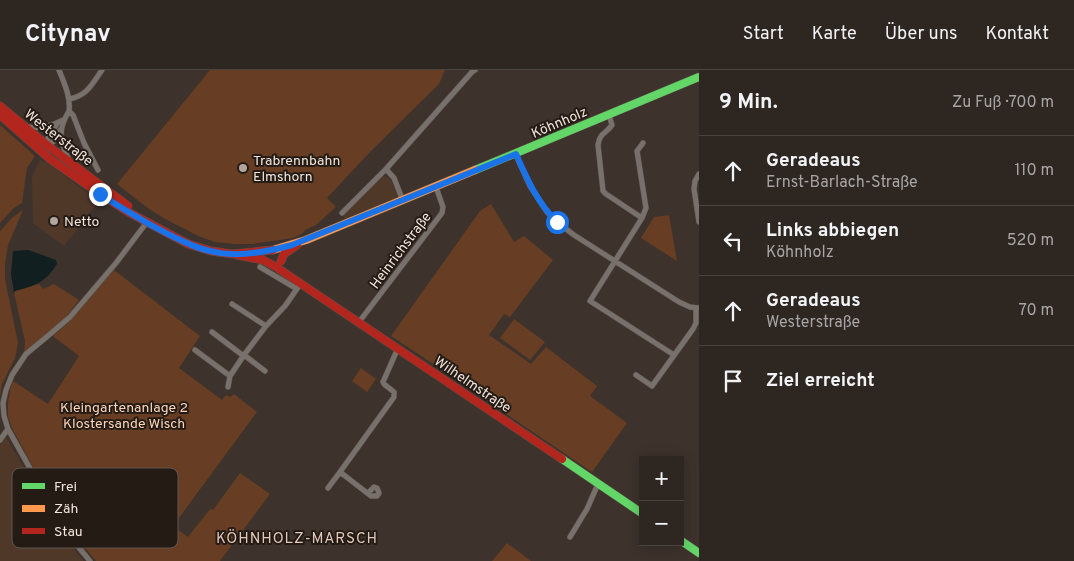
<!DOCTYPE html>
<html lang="de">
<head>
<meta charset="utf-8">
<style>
  :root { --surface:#2e2621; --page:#362e2a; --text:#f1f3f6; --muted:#a7a5a5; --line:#49433f }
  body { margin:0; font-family:Overpass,sans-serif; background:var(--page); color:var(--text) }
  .controls { position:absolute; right:15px; bottom:15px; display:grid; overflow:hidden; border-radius:0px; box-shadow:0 2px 12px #0003 }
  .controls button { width:45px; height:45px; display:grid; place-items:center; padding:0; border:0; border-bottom:1px solid var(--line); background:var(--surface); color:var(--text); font:25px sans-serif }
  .stop { position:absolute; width:15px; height:15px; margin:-11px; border:4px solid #1a73e8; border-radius:50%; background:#fff }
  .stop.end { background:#1a73e8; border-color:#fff; box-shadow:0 1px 5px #0008 }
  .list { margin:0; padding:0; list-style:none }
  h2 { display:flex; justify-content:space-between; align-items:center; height:65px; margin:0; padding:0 20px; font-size:21px }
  h2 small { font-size:16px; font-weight:400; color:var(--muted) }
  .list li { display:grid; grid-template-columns:32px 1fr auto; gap:15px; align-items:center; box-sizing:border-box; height:70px; padding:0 20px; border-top:1px solid var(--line) }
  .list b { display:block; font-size:19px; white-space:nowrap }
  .list p { margin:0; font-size:16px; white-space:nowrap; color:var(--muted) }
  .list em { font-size:16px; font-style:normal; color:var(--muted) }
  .icon { flex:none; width:28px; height:28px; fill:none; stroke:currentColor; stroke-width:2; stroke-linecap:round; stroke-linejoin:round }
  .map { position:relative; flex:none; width:699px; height:491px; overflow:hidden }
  header { display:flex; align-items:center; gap:30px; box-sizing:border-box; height:70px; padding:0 25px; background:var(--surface); border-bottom:1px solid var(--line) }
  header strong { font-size:24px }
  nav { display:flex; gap:28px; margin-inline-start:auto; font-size:18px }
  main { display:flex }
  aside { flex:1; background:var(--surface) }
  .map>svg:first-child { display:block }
</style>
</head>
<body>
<header>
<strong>Citynav</strong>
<nav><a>Start</a><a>Karte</a><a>Über uns</a><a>Kontakt</a></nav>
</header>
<main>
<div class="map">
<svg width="699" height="491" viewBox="0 0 699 491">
  <rect width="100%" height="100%" fill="#3d322c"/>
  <!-- built -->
  <path fill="#503829" d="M40 90 50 95 99 131 64 176 33 153 32 106Z
    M381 106 387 107 391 110 398 127 345 149 342 145Z
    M6 367 70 475 84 491H0V375Z"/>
  <!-- green -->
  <path fill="#673e23" d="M210 0H445L439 14 371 81 327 128 336 137 316 155 305 160 303 163 293 168 253 174H235L215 172 198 166 185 159 167 150 149 139 117 114Z
    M0 55 35 86 27 98 22 133 14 138 0 153Z
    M491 134 514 172 524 166 553 190 510 247 504 244 489 265 531 294 546 277 597 316 590 326 627 353 592 402 493 335 462 313 391 266 480 141Z
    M23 140 8 175 5 193V209L18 273 15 288 2 314 0 327V161L13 147Z
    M669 145 677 191 641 168 654 147Z
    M114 200 200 266 179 298 222 330 226 325 230 327 234 324 257 342 173 456 188 467 210 439 213 440 240 403 270 424 220 491H96L75 466 45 419 12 358 8 346V333L10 320 13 311 48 334 79 286 53 266 70 251Z
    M39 214 43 219 54 214 79 230 67 246 24 286 25 271 14 223 15 221Z
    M514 249 545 272 530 290 500 268Z
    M361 298 376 309 367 322 352 311Z
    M507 473 531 491H492Z"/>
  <!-- water -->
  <path fill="#111f21" d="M28 180 56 190 57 194C45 213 36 215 15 221L14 223 11 204 13 181Z"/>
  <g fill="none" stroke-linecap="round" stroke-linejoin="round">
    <!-- street casing -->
    <g stroke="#584f49" stroke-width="6">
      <path id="street" d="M59 0C64 13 71 27 69 41L73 45 84 73 98 100
        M69 29C87 26 92 14 102 0
        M609 45 612 55C606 64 600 62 598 75L603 121 606 124 642 148
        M28 57C42 59 51 56 63 50
        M643 73 637 81 646 138 642 148 590 231 674 285
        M47 75 48 68 57 54
        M46 76 53 72 60 60
        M515 83 530 116 547 142 557 152 574 165 679 232 690 237 699 238
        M69 90C59 71 58 59 69 41
        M386 99 394 108 403 131
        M699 104 695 111 694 119 699 152
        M342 143 386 99 472 2 475 0
        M260 197 297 219
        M232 234 266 256
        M359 252 442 143 443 137 436 117
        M212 262 241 284 244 285 265 301
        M195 280 230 306
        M636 305 652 316 693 259 696 253V238
        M228 317 230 306 244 285 266 256 285 236 301 213
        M0 370 8 359
        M340 402 371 426H377L379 423 377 418 374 417 368 423
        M328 418 340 402 394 327V322L384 314 383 312 398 278
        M570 467 587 439 598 414
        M90 491 65 461 8 359 4 346 3 333 6 320 12 305 26 284 49 265 70 247 116 193 147 152"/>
    </g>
    <!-- fast casing -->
    <g stroke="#584f49" stroke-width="9">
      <path id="fast" d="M475 100 699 7
        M562 389 643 444
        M680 470 699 483"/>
    </g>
    <!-- slow casing -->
    <g stroke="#584f49" stroke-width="9">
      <path id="slow" d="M273 180 306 170 475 100"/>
    </g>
    <!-- jam casing -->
    <g stroke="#584f49" stroke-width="9">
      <path id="jam" d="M0 36 47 75 128 136
        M0 45 50 89 100 124 130 143 188 174 211 181 232 184 273 180
        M237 185 263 190 276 197 562 389
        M281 191 284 184 297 175"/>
    </g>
    <!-- street -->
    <use href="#street" stroke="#78706a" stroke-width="5"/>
    <!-- fast -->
    <use href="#fast" stroke="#63d668" stroke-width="8"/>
    <!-- slow -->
    <use href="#slow" stroke="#ff974d" stroke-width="8"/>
    <!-- jam -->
    <use href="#jam" stroke="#b3261e" stroke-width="8"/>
  </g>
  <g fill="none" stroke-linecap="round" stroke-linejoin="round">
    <!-- route -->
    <path stroke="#1a73e8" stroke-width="6" d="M100 124C116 135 132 144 149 154 175 168 201 183 231 184 249 185 275 180 292 175L516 84C527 109 537 132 557 152"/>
  </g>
  <!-- markers -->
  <g fill="#b1a59e" stroke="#241b15" stroke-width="2">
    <circle cx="243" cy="98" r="5"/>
    <circle cx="54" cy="151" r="5"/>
  </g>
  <g text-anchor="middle" stroke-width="4" stroke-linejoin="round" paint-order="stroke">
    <!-- street labels -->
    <g font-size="14" fill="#f0e3db" stroke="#241b15">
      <text transform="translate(559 52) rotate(-23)" y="5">Köhnholz</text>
      <text transform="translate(59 67) rotate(38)" y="5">Westerstraße</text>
      <text transform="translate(400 180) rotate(-53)" y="5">Heinrichstraße</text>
      <text transform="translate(473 314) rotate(34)" y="5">Wilhelmstraße</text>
    </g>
    <!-- poi labels -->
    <g font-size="14" fill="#f0e3db" stroke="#241b15" text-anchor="start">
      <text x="253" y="95">Trabrennbahn<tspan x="253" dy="16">Elmshorn</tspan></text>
      <text x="64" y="156">Netto</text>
    </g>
    <!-- park labels -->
    <g font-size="14" fill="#fdd4ba" stroke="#241b15">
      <text x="124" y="342">Kleingartenanlage 2<tspan x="124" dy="16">Klostersande Wisch</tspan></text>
    </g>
    <!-- neighbourhood labels -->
    <g font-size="15" letter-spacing="1" fill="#e2c8b8" stroke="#241b15">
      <text x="297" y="473">KÖHNHOLZ-MARSCH</text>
    </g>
  </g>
  <!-- legend -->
  <rect x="12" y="398" width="166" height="80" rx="8" fill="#241b15" stroke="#615750" stroke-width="1"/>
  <rect x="22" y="413" width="23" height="6" fill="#63d668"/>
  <rect x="22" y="435" width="23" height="7" fill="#ff974d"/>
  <rect x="22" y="458" width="23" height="6" fill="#b3261e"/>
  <g font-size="14" fill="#f0e3db">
    <text x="54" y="421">Frei</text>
    <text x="54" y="443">Zäh</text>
    <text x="54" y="466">Stau</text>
  </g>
</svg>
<div class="controls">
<button>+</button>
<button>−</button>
</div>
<div class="stop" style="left:557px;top:152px"></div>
<div class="stop end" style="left:100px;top:124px"></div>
</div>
<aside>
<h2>9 Min.<small>Zu Fuß · 700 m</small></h2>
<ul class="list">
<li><svg class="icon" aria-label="ahead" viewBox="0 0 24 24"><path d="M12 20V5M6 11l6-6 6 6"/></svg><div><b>Geradeaus</b><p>Ernst-Barlach-Straße</p></div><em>110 m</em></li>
<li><svg class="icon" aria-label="left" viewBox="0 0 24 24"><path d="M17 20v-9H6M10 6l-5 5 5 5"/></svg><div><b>Links abbiegen</b><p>Köhnholz</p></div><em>520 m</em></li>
<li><svg class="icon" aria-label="ahead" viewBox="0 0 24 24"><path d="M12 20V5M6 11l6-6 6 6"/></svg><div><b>Geradeaus</b><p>Westerstraße</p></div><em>70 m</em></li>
<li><svg class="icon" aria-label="arrive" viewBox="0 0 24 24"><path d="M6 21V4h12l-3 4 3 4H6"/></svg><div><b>Ziel erreicht</b></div></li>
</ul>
</aside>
</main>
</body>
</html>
